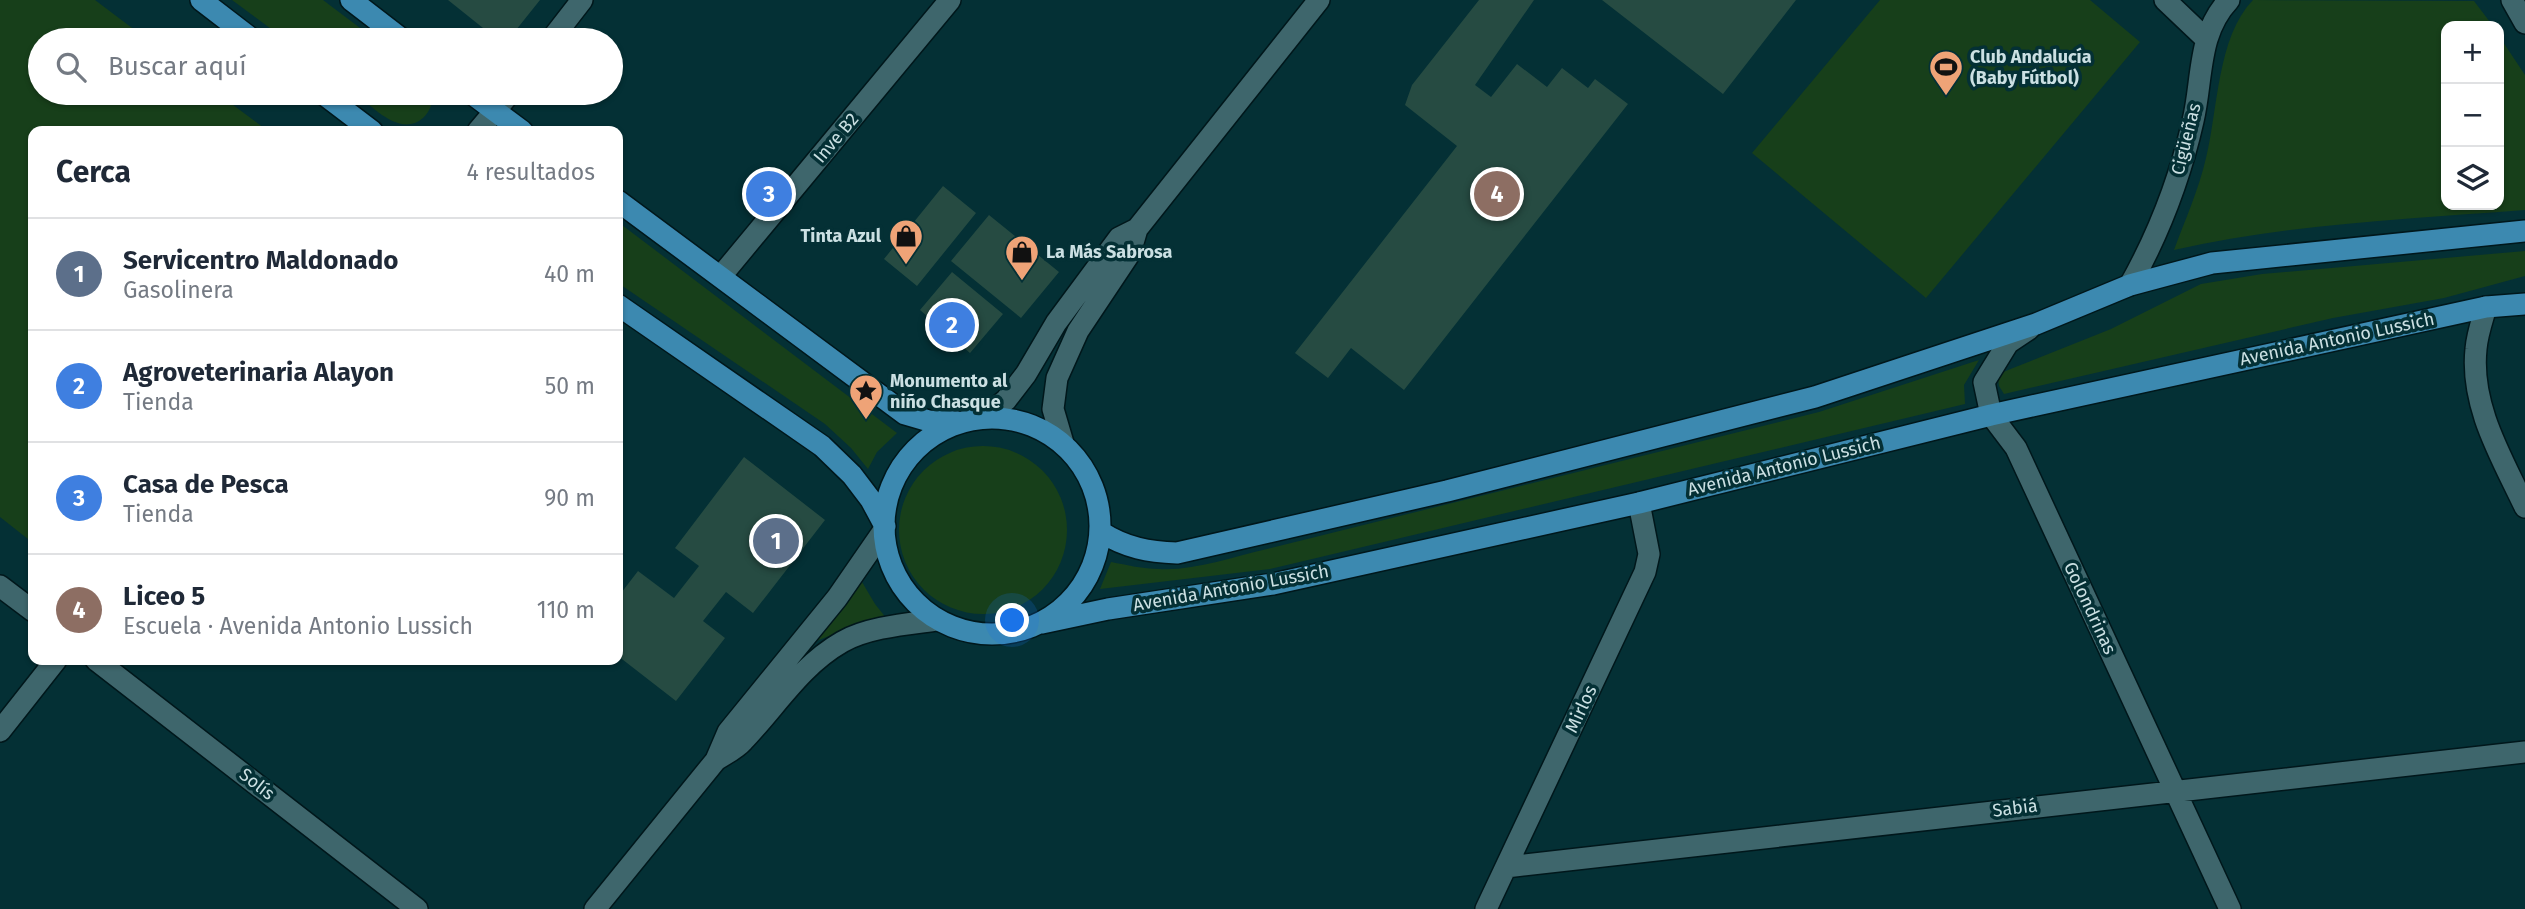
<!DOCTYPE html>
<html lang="es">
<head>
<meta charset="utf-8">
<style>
  :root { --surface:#fff; --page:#f6f6f7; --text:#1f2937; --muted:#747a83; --line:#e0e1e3; --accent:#7d6054 }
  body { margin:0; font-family:"Fira Sans",sans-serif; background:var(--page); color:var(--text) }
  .controls { position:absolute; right:21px; top:21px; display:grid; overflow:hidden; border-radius:14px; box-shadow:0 2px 5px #0004 }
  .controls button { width:63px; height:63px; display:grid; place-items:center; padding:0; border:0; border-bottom:2px solid var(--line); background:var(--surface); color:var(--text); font:35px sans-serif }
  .you { position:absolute; left:1013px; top:621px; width:24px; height:24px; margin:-18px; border:5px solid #fff; border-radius:50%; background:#1a73e8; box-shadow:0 0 0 10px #1a73e833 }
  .badge { display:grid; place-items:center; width:46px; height:46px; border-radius:50%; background:var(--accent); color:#fff; font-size:23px; font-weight:700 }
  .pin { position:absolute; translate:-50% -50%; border:4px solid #fff; box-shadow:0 2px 7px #0006 }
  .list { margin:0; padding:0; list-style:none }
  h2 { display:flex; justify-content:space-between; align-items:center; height:91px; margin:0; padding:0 28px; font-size:30px }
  h2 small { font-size:23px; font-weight:400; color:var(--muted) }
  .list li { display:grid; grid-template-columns:46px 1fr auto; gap:21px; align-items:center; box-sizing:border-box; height:112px; padding:0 28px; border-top:2px solid var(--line) }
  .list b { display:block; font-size:26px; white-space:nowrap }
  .list p { margin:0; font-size:23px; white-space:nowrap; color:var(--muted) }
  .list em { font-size:23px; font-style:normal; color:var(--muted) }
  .icon { flex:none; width:38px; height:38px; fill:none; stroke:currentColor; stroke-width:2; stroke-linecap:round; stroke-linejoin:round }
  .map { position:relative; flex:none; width:2525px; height:909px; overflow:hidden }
  .search { position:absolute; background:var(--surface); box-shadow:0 2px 5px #0004; left:28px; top:28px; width:595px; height:77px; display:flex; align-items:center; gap:18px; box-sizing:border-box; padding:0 24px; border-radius:38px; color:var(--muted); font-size:26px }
  .panel { position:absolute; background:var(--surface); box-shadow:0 2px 5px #0004; left:28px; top:126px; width:595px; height:539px; border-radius:14px }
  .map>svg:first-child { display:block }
</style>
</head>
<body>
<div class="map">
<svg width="2525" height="909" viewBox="0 0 2525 909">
  <rect width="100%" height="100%" fill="#043035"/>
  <!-- green -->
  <path fill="#173f1a" d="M0 0H95L148 40H40V93H217L268 131H33V543L0 517Z
    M232 0H323L376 40H286Z
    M1880 0H2090L2140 42 1926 298 1752 153Z
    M2253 0 2474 1 2493 26H2446V205H2499V36L2525 75V210C2408 219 2288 224 2174 250 2185 220 2199 189 2206 158 2218 110 2217 37 2253 0Z
    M355 93H433C433 102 430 112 423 118 400 138 372 106 355 93Z
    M618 222 897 433 877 452 868 469 851 448 825 424 618 283Z
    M2525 251V276L2444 298 2333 318 2004 394 1999 386 1998 378 2003 372 2111 329 2201 284 2262 274Z
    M1979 360 1964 385 1965 404 1270 569 1100 589 1111 562C1127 565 1143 569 1159 569 1194 571 1232 557 1267 549L1819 412Z
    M899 530a84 84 0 1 1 168 0a84 84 0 1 1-168 0Z
    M862 582 875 604 887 619 854 626 814 642 844 608Z"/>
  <!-- building -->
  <path fill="#264b42" d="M448 0H540L508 40H498Z
    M1479 0H1534L1475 85 1491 97 1517 64 1547 87 1562 68 1588 88 1595 79 1628 104 1404 390 1351 348 1328 378 1295 353 1457 146 1405 105 1412 85Z
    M1602 0H1796L1723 94Z
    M943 186 976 213 917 286 884 259Z
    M989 215 1059 272 1021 318 951 261Z
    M952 272 1003 314 970 353 920 310Z
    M744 457 825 520 753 613 726 592 703 621 725 638 676 701 618 656V597L638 571 674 598 699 566 675 548Z"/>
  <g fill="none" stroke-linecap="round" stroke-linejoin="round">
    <!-- minor casing -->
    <g stroke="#00171b" stroke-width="24">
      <path id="minor" d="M2165 0 2205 38
        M2512 0 2525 23
        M551 40 582 0
        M478 131 510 93
        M721 276 950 0
        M2130 285C2158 235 2180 178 2193 121 2203 79 2197 34 2229 0
        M2486 307C2482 321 2477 335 2476 349 2470 406 2502 458 2525 507
        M2029 329 2008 343 1984 382 1991 415 2016 448 2230 909
        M983 418 1006 400 1026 374 1056 323 1119 238 1137 229
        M1063 443 1053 409 1057 378 1078 331 1130 253 1137 229 1319 0
        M0 586 33 611
        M96 660 417 909
        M0 731 56 660
        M716 760 728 732 837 598 884 530
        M1506 867 2525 752
        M595 909 716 760C725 754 736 749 743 741 776 707 800 666 842 642 868 627 908 624 937 620
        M1486 909 1645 572 1649 554 1639 503"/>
    </g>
    <!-- major casing -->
    <g stroke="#00171b" stroke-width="24">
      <path id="major" d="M201 0 253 40
        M351 0 403 40
        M322 93 372 131
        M471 93 522 131
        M618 201 905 414 929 421 958 422
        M618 305 822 446 852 475 871 500 885 526
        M884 526a108 108 0 1 1 216 0a108 108 0 1 1-216 0Z
        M1101 532C1126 548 1149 552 1177 553L1447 491 1815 397 2036 324 2130 285 2212 263 2525 231
        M1042 623 1108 609 1273 584 1639 503 1991 415 2486 307 2525 304"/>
    </g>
    <!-- minor -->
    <use href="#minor" stroke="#3e666c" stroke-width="21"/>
    <!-- major -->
    <use href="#major" stroke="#3c89b0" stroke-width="21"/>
  </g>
  <!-- icons -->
  <defs>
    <g id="stadium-pin" transform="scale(1.75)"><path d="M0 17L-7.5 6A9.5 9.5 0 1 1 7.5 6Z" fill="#efa377" stroke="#043035"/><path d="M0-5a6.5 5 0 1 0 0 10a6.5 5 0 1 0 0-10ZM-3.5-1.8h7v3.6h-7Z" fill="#111"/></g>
    <g id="shop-pin" transform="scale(1.75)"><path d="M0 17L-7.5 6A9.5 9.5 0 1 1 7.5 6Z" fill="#efa377" stroke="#043035"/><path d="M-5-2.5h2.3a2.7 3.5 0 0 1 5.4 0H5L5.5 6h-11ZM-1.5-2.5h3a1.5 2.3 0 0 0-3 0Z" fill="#111"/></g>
    <g id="sight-pin" transform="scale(1.75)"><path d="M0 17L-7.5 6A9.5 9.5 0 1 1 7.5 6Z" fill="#efa377" stroke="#043035"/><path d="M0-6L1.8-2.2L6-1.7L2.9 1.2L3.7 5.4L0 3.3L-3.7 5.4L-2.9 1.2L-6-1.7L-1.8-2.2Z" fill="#111"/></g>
  </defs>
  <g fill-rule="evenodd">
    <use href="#stadium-pin" x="1946" y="67"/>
    <use href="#shop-pin" x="906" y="236"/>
    <use href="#shop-pin" x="1022" y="252"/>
    <use href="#sight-pin" x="866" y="391"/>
  </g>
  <g text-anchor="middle" stroke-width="7" stroke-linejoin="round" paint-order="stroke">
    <!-- poi labels -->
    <g font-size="18" font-weight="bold" fill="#cbe0e3" stroke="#043035" text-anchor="start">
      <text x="1970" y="63">Club Andalucía<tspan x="1970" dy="21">(Baby Fútbol)</tspan></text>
      <text x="881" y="242" text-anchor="end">Tinta Azul</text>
      <text x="1046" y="258">La Más Sabrosa</text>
      <text x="890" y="387">Monumento al<tspan x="890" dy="21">niño Chasque</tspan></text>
    </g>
    <!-- street labels -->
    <g font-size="18" fill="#cbe0e3" stroke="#043035">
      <text transform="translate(836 138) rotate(-50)" y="6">Inve B2</text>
      <text transform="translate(2186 139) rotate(-76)" y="6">Cigüeñas</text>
      <text transform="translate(2337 339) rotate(-12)" y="6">Avenida Antonio Lussich</text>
      <text transform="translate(1784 466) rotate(-14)" y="6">Avenida Antonio Lussich</text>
      <text transform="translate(1231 588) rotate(-10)" y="6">Avenida Antonio Lussich</text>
      <text transform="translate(2090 608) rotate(65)" y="6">Golondrinas</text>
      <text transform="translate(1581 709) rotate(-65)" y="6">Mirlos</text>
      <text transform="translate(257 784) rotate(38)" y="6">Solís</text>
      <text transform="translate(2015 808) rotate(-7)" y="6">Sabiá</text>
    </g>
  </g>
</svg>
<div class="controls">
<button>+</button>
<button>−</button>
<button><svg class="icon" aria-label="layers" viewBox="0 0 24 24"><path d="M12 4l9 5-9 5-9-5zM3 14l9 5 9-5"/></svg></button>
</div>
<div class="you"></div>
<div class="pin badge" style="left:776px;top:541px;background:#5c6f8a">1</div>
<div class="pin badge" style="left:952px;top:325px;background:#3f7fe0">2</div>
<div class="pin badge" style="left:769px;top:194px;background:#3f7fe0">3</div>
<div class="pin badge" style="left:1497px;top:194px;background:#8d6e63">4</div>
<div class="search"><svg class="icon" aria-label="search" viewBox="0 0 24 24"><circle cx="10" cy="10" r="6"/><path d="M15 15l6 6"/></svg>Buscar aquí</div>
<section class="panel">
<h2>Cerca<small>4 resultados</small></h2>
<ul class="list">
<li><span class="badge" style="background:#5c6f8a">1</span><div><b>Servicentro Maldonado</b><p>Gasolinera</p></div><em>40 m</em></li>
<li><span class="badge" style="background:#3f7fe0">2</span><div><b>Agroveterinaria Alayon</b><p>Tienda</p></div><em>50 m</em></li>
<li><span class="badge" style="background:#3f7fe0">3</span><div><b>Casa de Pesca</b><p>Tienda</p></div><em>90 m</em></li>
<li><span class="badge" style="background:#8d6e63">4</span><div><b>Liceo 5</b><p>Escuela · Avenida Antonio Lussich</p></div><em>110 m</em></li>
</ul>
</section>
</div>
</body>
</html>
